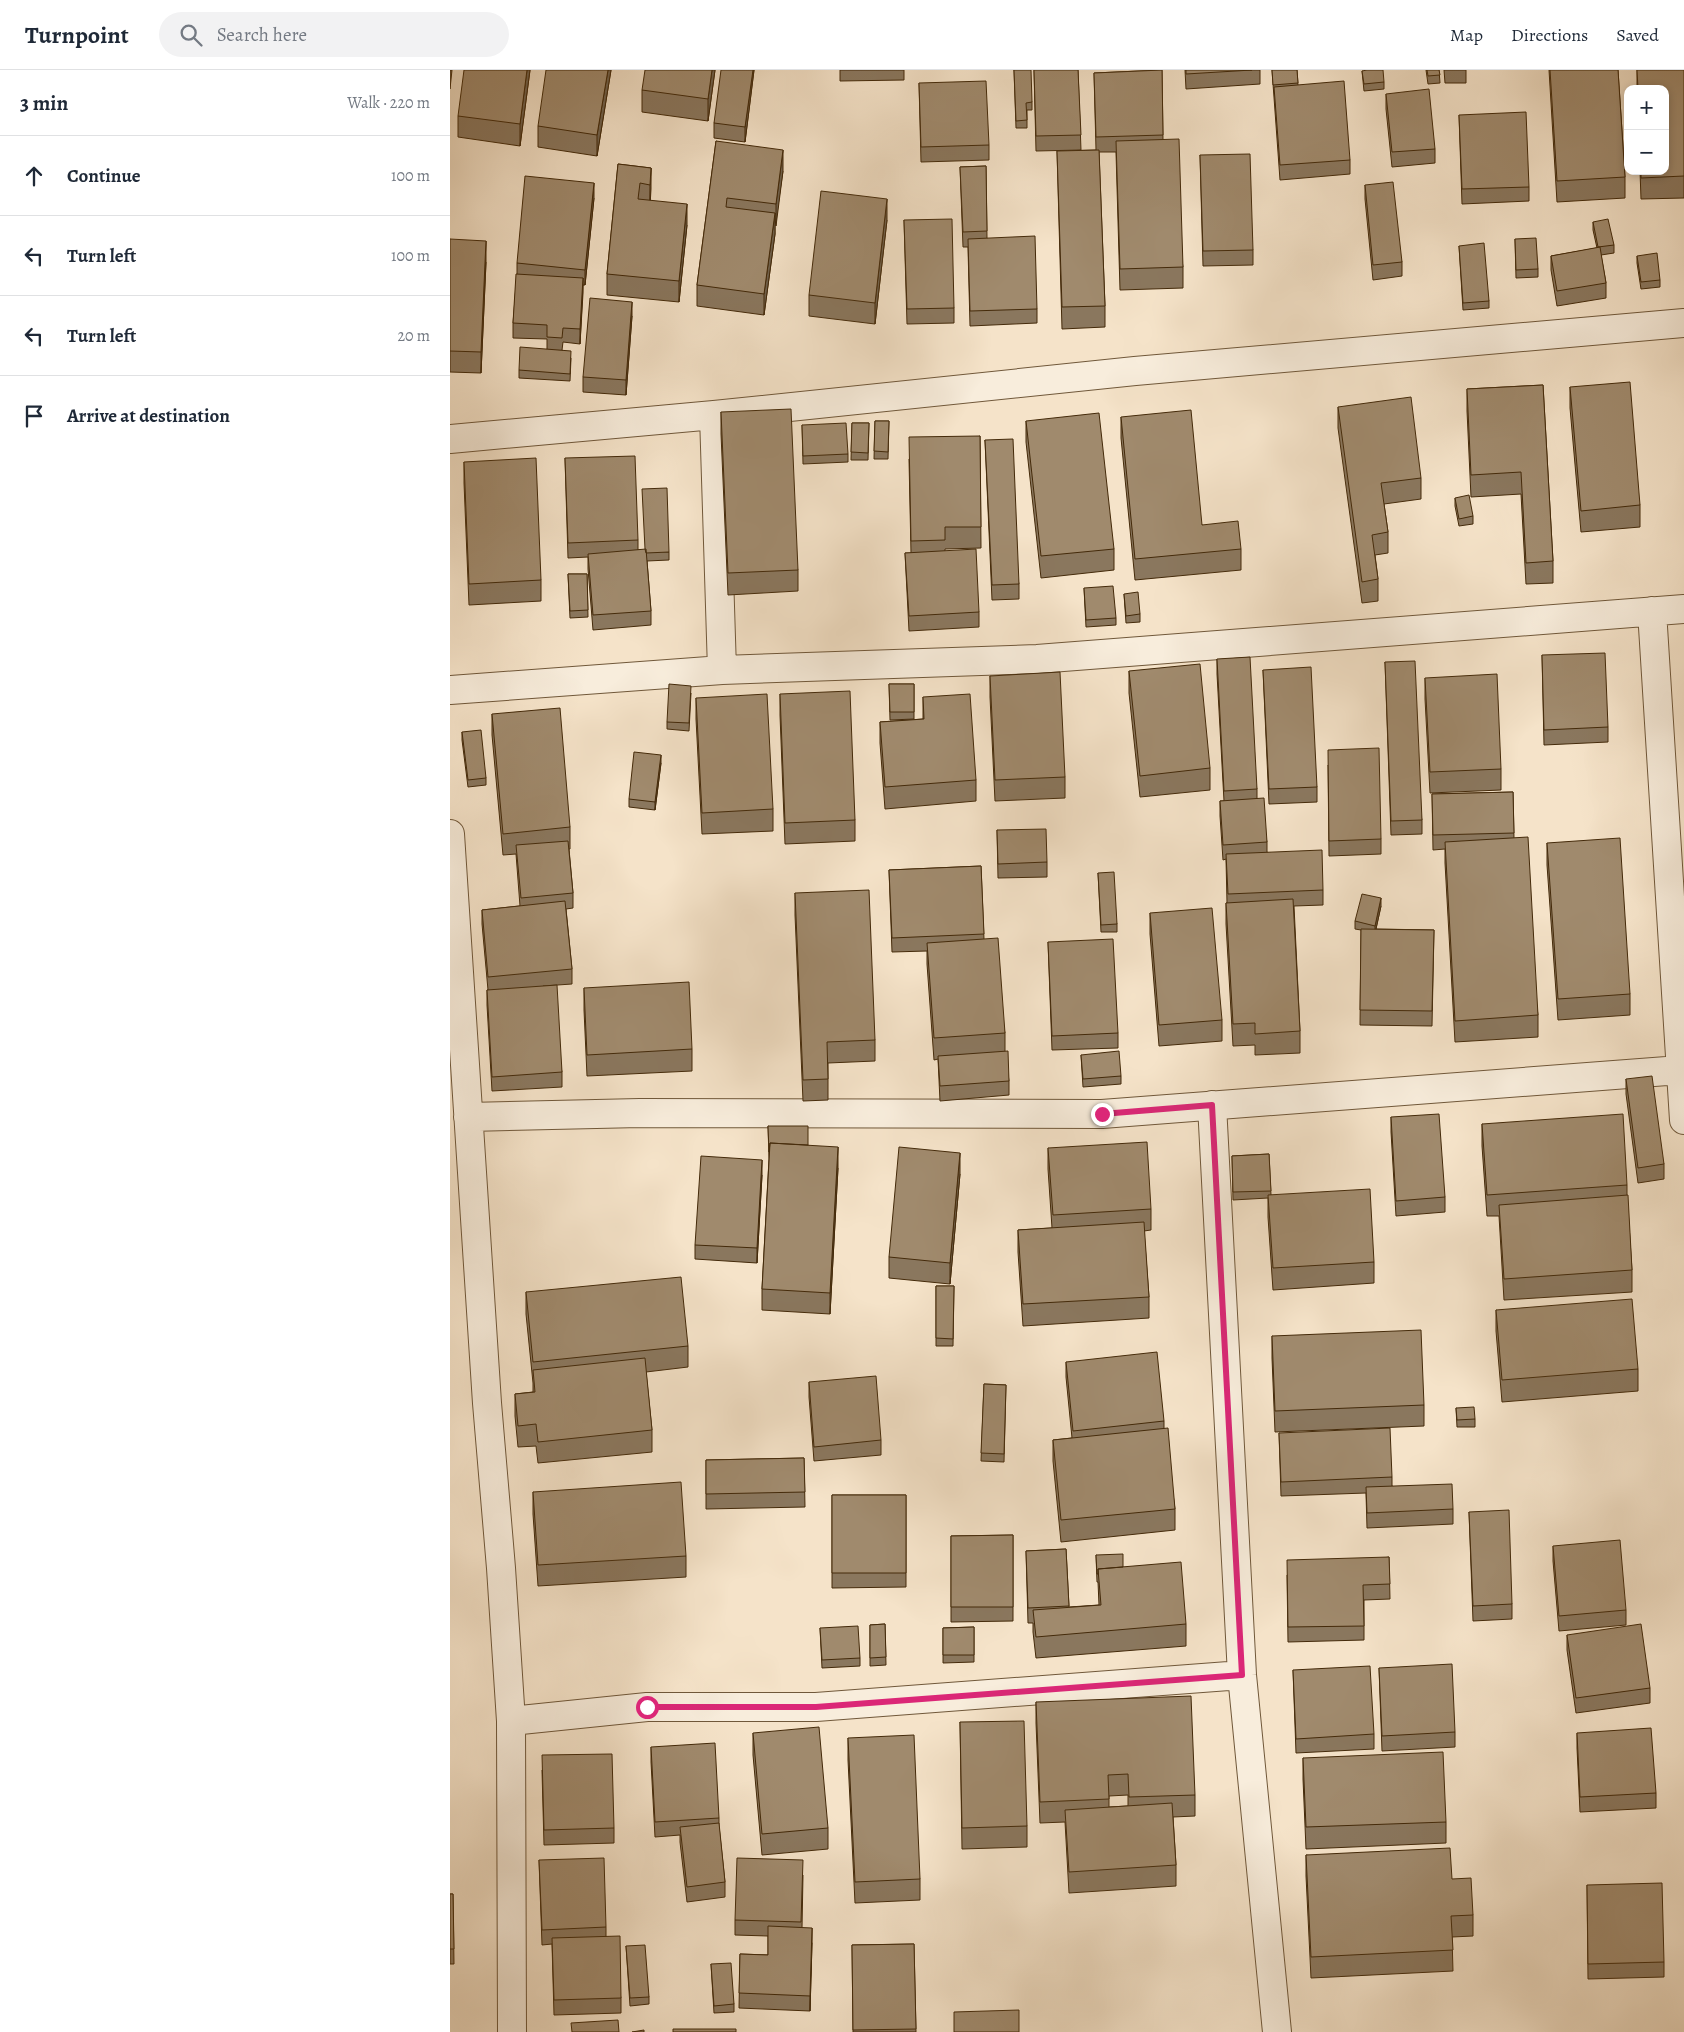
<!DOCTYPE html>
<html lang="en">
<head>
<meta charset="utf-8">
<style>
  :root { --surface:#fff; --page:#f2f2f3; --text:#1f2937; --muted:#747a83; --line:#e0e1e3 }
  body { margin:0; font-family:Alegreya,serif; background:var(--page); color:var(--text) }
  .controls { position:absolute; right:15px; top:15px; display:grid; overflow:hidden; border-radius:10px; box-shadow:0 2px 8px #0003 }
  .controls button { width:45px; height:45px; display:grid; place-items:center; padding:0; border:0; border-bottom:1px solid var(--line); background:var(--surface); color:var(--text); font:25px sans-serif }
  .stop { position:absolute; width:15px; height:15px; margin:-11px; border:4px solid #db2777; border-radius:50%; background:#fff }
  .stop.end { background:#db2777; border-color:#fff; box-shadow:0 1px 5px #0008 }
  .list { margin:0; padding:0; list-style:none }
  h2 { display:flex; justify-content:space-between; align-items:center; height:65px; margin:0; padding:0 20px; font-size:21px }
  h2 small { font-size:16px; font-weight:400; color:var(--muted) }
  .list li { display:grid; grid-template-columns:32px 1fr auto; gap:15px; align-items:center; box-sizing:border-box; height:80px; padding:0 20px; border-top:1px solid var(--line) }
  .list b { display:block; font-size:19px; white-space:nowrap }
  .list em { font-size:16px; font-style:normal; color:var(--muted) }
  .icon { flex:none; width:28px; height:28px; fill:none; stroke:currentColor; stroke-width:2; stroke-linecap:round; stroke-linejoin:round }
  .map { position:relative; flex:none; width:1234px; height:1962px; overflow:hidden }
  header { display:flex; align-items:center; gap:30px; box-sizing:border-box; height:70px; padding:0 25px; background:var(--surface); border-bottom:1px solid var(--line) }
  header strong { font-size:24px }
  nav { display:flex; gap:28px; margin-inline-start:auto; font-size:18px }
  .search { width:350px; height:45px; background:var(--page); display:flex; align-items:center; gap:12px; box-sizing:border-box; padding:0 18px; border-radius:28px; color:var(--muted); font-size:19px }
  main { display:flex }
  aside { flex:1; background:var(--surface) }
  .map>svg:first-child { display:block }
</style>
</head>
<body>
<header>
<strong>Turnpoint</strong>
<div class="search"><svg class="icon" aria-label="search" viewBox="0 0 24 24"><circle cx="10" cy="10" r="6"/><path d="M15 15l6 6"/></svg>Search here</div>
<nav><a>Map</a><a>Directions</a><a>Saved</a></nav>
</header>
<main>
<aside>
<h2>3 min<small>Walk · 220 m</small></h2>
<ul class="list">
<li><svg class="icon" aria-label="ahead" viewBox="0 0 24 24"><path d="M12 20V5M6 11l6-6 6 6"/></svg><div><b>Continue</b></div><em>100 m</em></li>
<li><svg class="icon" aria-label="left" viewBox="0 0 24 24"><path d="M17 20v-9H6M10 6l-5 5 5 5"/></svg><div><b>Turn left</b></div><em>100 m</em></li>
<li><svg class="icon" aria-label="left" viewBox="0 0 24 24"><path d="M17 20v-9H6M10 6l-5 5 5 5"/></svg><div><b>Turn left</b></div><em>20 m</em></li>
<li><svg class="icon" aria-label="arrive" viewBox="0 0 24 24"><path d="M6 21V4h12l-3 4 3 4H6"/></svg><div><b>Arrive at destination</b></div></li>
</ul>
</aside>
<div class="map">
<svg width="1234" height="1962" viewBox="0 0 1234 1962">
  <rect width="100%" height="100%" fill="#f5e3c9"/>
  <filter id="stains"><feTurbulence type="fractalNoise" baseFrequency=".004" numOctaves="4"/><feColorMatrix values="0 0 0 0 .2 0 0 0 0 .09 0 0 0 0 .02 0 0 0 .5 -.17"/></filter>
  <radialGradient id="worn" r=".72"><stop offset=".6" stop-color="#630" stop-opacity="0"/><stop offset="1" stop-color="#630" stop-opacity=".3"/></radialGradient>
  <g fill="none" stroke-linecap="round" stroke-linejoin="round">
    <!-- minor casing -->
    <g stroke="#70583a" stroke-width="30">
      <path id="minor" d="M264 345 272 600
        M0 369 264 345 685 301 1234 253
        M1202 541 1234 1050
        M0 620 272 600 587 589 1234 539
        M0 764 37 1333 51 1498 61 1651 62 1962
        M762 1035 792 1605 827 1962
        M18 1047 190 1043 652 1044 1230 1000
        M61 1651 197 1637H366L792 1605"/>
    </g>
    <!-- minor -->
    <use href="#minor" stroke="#f8eddc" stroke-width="28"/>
  </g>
  <!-- wall -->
  <path fill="#8a775e" stroke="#442a0a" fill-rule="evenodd" d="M80 0 70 76 8 67V46Z
    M161 0 147 86 88 77V56Z
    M265 0 258 51 192 42V20Z
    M304 0 295 72 264 68V53Z
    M390 0H454V10L390 11Z
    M564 0 582 32V40H577V58H566Z
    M584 0H628L631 80 586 81Z
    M712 0 713 70 733 197V218L670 220 666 82H649L655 236V257L612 259 607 81 646 80 644 3Z
    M735 0H810V14L736 19Z
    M822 0H847L848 15 900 90V104L830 110Z
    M976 0H989L990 13 978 14Z
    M994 0H1016V13H995Z
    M1099 0H1168L1175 107V128L1107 132Z
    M1187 0H1234V128L1191 129 1190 101H1215V19H1187Z
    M912 1 934 12V19L914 21Z
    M469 13 539 75V90L471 92Z
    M936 24 985 79V93L942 97 936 39Z
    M1009 45 1079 117V131L1012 134Z
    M266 71 333 101 325 156V164L314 245 247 236V215Z
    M750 85 803 180V195L753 196Z
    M168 94 201 98 200 130 237 155 229 232 157 225V204Z
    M536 96 537 168 587 239V253L520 256 518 177H513L510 97Z
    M915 115 952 192V206L923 210 915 129Z
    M144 128 135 215H133L130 274 113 272 112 280 121 288 120 311 69 308V300L97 279V269L63 268V253L67 204V193Z
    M437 150 425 254 359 246V225Z
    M454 150 504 238V253L457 254Z
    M1143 152 1164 175V183L1151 185 1156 213V228L1107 236 1101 200V186L1147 178 1143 160Z
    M0 169 36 192 31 303 0 302Z
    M1065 169 1088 199V207L1066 208Z
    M1009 176 1039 231V238L1013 240Z
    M1187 186 1210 210V217L1191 219 1187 193Z
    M182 246 176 325 133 322V307Z
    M1093 315 1103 491V513L1076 514 1071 424 1021 427 1017 341V319Z
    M1120 317 1190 435V457L1131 462 1120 338Z
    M888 337 971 408V429L934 434 938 462V483L925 485 928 509V531L912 533 888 358Z
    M271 342 348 500V521L278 525 271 364Z
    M671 347 752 455 791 479V500L685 510 671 368Z
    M425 351H439L438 389H424Z
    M576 351 664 479V500L591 508 576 372Z
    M402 353H419L418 390H401Z
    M352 355 398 384V392L353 394Z
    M530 366 531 478 495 479V481L529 542V557L459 561 455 483H461L459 389Z
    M535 370 569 514V529L542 530Z
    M115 388 188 470V480L219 482V490L197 491 201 541V555L143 560 138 499V487L118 488Z
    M14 392 91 510V531L19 535 14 413Z
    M1005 428 1023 446V454L1009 456 1005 436Z
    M118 504H137L138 547 120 548Z
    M634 518 666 548V555L636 557Z
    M674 524 690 544V552L676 553Z
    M1092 585 1158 657V672L1094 675Z
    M767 589 807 719V729L817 772V782L873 820V835L844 836 850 961V983L805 985V975L783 976 776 854V833H777L776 789 773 790 770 746V731H774L767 604Z
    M935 592 972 750V764L941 765Z
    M813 600 867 717V732L819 734Z
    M679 601 760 698V720L690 727 679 623Z
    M540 606 615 707V728L545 731 540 627Z
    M975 608 1051 699V720L980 723 975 629Z
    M439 614H464V649L440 650Z
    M241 623 239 661 217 659V652Z
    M330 624 405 750V771L335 774 330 645Z
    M473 627 526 710V731L435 739 430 673V652L473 649Z
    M246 628 323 739V761L252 764 246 649Z
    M42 644 120 757V779H119L123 823V838L116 839 122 899V914L93 916 112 1002V1017L42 1021 37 935V920H38L32 854V840L70 836 66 784 53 785 42 665Z
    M12 662 36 708V715L18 717 12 670Z
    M211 693 205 740 179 737V729Z
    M878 695 931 769V784L879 786Z
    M1063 722 1064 768 1088 945V967L1005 972 995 793V779L983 780 982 724Z
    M547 760 597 792V807L548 808Z
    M1097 773 1180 924V945L1108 950 1097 795Z
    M531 796 534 869 555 963V981L559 1011V1025L490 1031 488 989 484 990 477 894V881L442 882 439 800Z
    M648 803 667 854V862H651Z
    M345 823 425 970V991L378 993V1030L353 1031 345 845Z
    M931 836 926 859 984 860 982 956 910 955 911 860 905 859V851Z
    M700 843 772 950V971L709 976 700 864Z
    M598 872 668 963V978L602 980Z
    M134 918 242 979V1001L137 1006 134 940Z
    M631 985 671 1006V1014L633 1017Z
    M1176 1009 1214 1094V1109L1188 1113 1176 1024Z
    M941 1047 995 1127V1142L946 1146 941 1062Z
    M1032 1054 1177 1115V1125L1182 1200V1222L1054 1230 1049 1146H1037L1032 1076Z
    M318 1056 358 1075 388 1098 380 1244 312 1240V1219L319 1089Z
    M598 1078 701 1139V1160L694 1161 699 1227V1248L573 1256 568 1182V1160L602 1158 598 1099Z
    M819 1084 821 1125 924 1192V1213L823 1220 818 1147V1128L783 1130 782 1086Z
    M510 1104 500 1214 439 1208V1187Z
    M312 1105 307 1193 245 1189V1175Z
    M486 1216H504L503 1276H486Z
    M76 1222 238 1276V1297L196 1302 202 1360V1382L88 1393 86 1376 68 1377 65 1346V1324L83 1322V1313L76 1244Z
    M1046 1240 1188 1299V1321L1052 1332 1046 1261Z
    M822 1266 974 1335V1356L825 1362 822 1288Z
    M616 1292 714 1351V1358L725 1439V1460L611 1472 603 1391V1370L622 1368 616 1307Z
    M359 1312 431 1370V1385L364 1391 359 1327Z
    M534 1314 556 1315 554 1392 531 1391Z
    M1006 1338 1025 1349V1357H1007Z
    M829 1363 942 1407V1416L1003 1439V1454L917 1458 916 1423 831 1426Z
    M354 1388 355 1437 256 1439V1390Z
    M83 1422 236 1486V1507L88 1516 83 1444Z
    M382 1425H456V1517L382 1518Z
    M1019 1442 1062 1534V1549L1023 1551Z
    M563 1465V1551L501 1552V1466Z
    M1103 1476 1176 1540V1555L1109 1561 1103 1491Z
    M616 1479 619 1537 649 1535 648 1512H647L646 1485 673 1497 736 1554V1576L586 1588 583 1562V1553H578L576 1481Z
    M939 1487 940 1529 914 1530V1570L838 1572 837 1505Z
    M435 1554 436 1595 420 1596V1555Z
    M524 1557V1592L493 1593V1558Z
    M370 1558 410 1588V1596L372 1598Z
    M1117 1565 1200 1618V1633L1126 1643 1117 1580Z
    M929 1598 1005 1662V1677L932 1681Z
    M843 1600 924 1664V1679L846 1683Z
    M586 1632 745 1725V1746L723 1747 726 1795V1816L619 1823 615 1752 590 1753 586 1653ZM678 1725V1736L659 1737V1726Z
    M510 1652 577 1756V1777L512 1779Z
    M303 1663 378 1758V1779L312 1785 303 1685Z
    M1127 1663 1206 1723V1738L1130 1742 1127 1678Z
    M398 1668 470 1809V1830L405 1833 398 1690Z
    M201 1677 269 1748V1756L275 1812V1827L237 1832 230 1772V1765L205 1767 201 1692Z
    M853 1688 996 1752V1773L856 1779 853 1709Z
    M92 1700 164 1758V1773L94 1775Z
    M856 1785 1002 1809 1023 1845V1866L1002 1867 1003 1901 861 1908 856 1806Z
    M89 1790 156 1857V1866L171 1928V1943L104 1945 102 1874 92 1875Z
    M353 1805 352 1858 362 1873 360 1941 289 1938 290 1884 318 1885V1866L285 1865V1850Z
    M1137 1815 1214 1892V1907L1138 1909Z
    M0 1824H3L4 1894H0Z
    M464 1874 466 1962H403L402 1875Z
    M176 1876 199 1927V1934L180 1936Z
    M261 1894 284 1934V1942L264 1943Z"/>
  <!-- shaded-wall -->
  <path fill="#70614c" stroke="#442a0a" d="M0 0H2L0 19Z
    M77 0H80L70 76V54Z
    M158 0H161L147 86V65Z
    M262 0H265L258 51V29Z
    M303 0H304L295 72V57Z
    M333 80V101L326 156V134Z
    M201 98V119L200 136V115Z
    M144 113V128L135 215V200Z
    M437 129V150L425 254V233Z
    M237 134V155L229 232V211Z
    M325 143V164L314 245V224Z
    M36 171V192L31 303V282Z
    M133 208V223L130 274V259Z
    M182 232V246L176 325V310Z
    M211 685V693L205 740V732Z
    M931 828V836L925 863V856Z
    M388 1077V1098L380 1244V1223Z
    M510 1083V1104L500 1214V1193Z
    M312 1090V1105L307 1193V1178Z
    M362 1858V1873L360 1941V1926Z"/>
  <!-- building -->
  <path fill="#a08a6d" stroke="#442a0a" d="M14 0H77L70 54 8 46Z
    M96 0H158L147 65 88 56Z
    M195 0H262L258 29 192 20Z
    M271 0H303L295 57 264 53Z
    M564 0H581L582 32 576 33 577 50 566 51Z
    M584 0H628L631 65 586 66Z
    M712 0 713 65 646 67 644 3Z
    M736 0H802L736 4Z
    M822 0H847L848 13 823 15Z
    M917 0H933L934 12 914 14 912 1Z
    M977 0H989L990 5 978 6Z
    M1100 0H1168L1175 107 1107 111Z
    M1187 0H1234V106L1191 108V101H1215V19H1188Z
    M536 11 539 75 471 77 469 13Z
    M894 11 900 90 830 95 824 17Z
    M979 19 985 79 942 82 936 24Z
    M1076 42 1079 117 1012 119 1009 45Z
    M729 69 733 197 670 199 666 71Z
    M266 71 333 80 326 134 277 128 276 137 325 143 314 224 247 215Z
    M649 80 655 236 612 237 607 81Z
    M800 84 803 180 753 181 750 85Z
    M168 94 201 98 200 115 190 113 188 129 237 134 229 211 157 204Z
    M536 96 537 161 513 162 510 97Z
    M75 106 144 113 135 200 67 193Z
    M943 112 952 192 923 195 915 115Z
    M371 121 437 129 425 233 359 225Z
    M502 149 504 238 457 239 454 150Z
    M1158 149 1164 175 1148 177 1143 152Z
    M585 166 587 239 520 241 518 169Z
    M1086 168 1088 199 1066 200 1065 169Z
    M0 169 36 171 31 282 0 281Z
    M1034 173 1039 231 1013 233 1009 176Z
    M1150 177 1156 213 1107 221 1101 186Z
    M1207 183 1210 210 1191 212 1187 186Z
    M66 204 133 208 130 259 113 258 112 268 97 267V255L63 253Z
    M140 228 182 232 176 310 133 307Z
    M70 277 121 281 120 304 69 300Z
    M1180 312 1190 435 1131 441 1120 317Z
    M1093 315 1103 491 1076 493 1071 402 1021 405 1017 319Z
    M961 327 971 408 931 413 938 462 922 465 928 509 912 512 888 337Z
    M341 339 348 500 278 503 271 342Z
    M741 340 752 455 788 451 791 479 685 489 671 347Z
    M649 343 664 479 591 486 576 351Z
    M425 351H439L438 382 424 381Z
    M396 353 398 384 353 386 352 355Z
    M402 353H419L418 383 401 382Z
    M530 366 531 457H495V470L461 471 459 367Z
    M563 369 569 514 542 515 535 370Z
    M185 386 188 470 118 473 115 388Z
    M86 388 91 510 19 514 14 392Z
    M217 418 219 482 196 483 195 479 192 419Z
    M1019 425 1023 446 1009 449 1005 428Z
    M196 479 201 541 143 545 138 484Z
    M526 479 529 542 459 546 455 483Z
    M118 504H137L138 540 120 541Z
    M663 516 666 548 636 550 634 518Z
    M688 522 690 544 676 546 674 524Z
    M1155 583 1158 657 1094 660 1092 585Z
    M800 587 807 719 774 721 767 589Z
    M965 591 972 750 941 751 935 592Z
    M750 594 760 698 690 706 679 601Z
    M861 597 867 717 819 719 813 600Z
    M610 602 615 707 545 710 540 606Z
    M1047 604 1051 699 980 702 975 608Z
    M219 614 241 616 239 653 217 652Z
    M439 614H464V642H440Z
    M400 621 405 750 335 753 330 624Z
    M317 624 323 739 252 743 246 628Z
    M520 624 526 710 435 717 430 652 474 649 473 627Z
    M110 638 120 757 53 764 42 644Z
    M31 660 36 708 18 710 12 662Z
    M929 678 931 769 879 771 878 680Z
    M184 682 211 685 205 732 179 729Z
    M1063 722 1064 763 983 765 982 724Z
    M814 728 817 772 773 775 770 731Z
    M596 759 597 792 548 794 547 760Z
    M1078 767 1088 945 1005 951 995 772Z
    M1170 768 1180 924 1108 929 1097 773Z
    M118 771 123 823 71 828 66 775Z
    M872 780 873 820 778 824 776 784Z
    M531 796 534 864 442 868 439 800Z
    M664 802 667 854 651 855 648 803Z
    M419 820 425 970 377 972 378 1009 353 1010 345 823Z
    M912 824 931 828 925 856 905 851Z
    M843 829 850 961 805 964V953L783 954 776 833Z
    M115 831 122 899 38 907 32 840Z
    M762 838 772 950 709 955 700 843Z
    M911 859 984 860 982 941 910 940Z
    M548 868 555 963 484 968 477 873Z
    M663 869 668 963 602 966 598 872Z
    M239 912 242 979 137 985 134 918Z
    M107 915 112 1002 42 1007 37 920Z
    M558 981 559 1011 490 1016 488 986Z
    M669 981 671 1006 633 1009 631 985Z
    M1202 1006 1214 1094 1188 1098 1176 1009Z
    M989 1044 995 1127 946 1131 941 1047Z
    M1173 1044 1177 1115 1037 1125 1032 1054Z
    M318 1056H358V1075L320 1073 319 1082Z
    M697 1072 701 1139 603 1145 598 1078Z
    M320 1073 388 1077 380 1223 312 1219Z
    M449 1077 510 1083 500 1193 439 1187Z
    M819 1084 821 1121 783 1122 782 1086Z
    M251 1086 312 1090 307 1178 245 1175Z
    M920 1119 924 1192 823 1198 818 1125Z
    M1178 1125 1182 1200 1054 1209 1049 1135Z
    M694 1152 699 1227 573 1234 568 1160Z
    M231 1207 238 1276 83 1292 76 1222Z
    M486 1216H504L503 1269 486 1268Z
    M1182 1229 1188 1299 1052 1310 1046 1240Z
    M971 1260 974 1335 825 1341 822 1266Z
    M707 1282 714 1351 623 1361 616 1292Z
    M195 1288 202 1360 88 1372 86 1354 68 1356 65 1324 85 1322 83 1300Z
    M426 1306 431 1370 364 1377 359 1312Z
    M534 1314 556 1315 554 1384 531 1383Z
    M1024 1337 1025 1349 1007 1350 1006 1338Z
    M718 1358 725 1439 611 1450 603 1370Z
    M940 1358 942 1407 831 1412 829 1363Z
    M354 1388 355 1422 256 1424V1390Z
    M231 1412 236 1486 88 1495 83 1422Z
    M1002 1414 1003 1439 917 1443 916 1417Z
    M382 1425H456V1503H382Z
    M1059 1440 1062 1534 1023 1536 1019 1442Z
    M563 1465V1537H501V1466Z
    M1170 1470 1176 1540 1109 1546 1103 1476Z
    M616 1479 619 1536 578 1538 576 1481Z
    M673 1484V1497L648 1499V1504H647L646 1485Z
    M939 1487 940 1514 913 1515 914 1556 838 1557 837 1490Z
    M731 1492 736 1554 586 1567 583 1540 651 1535 648 1499Z
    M435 1554 436 1587 420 1588V1555Z
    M1191 1554 1200 1618 1126 1628 1117 1565Z
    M408 1556 410 1588 372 1590 370 1558Z
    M524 1557V1585H493V1558Z
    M1002 1594 1005 1662 932 1666 929 1598Z
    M920 1596 924 1664 846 1669 843 1600Z
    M741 1626 745 1725 679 1727 678 1704 658 1705 659 1729 590 1732 586 1632Z
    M574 1651 577 1756 512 1758 510 1652Z
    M369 1657 378 1758 312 1764 303 1663Z
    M1201 1658 1206 1723 1130 1727 1127 1663Z
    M464 1665 470 1809 405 1812 398 1668Z
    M265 1673 269 1748 205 1752 201 1677Z
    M993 1682 996 1752 856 1757 853 1688Z
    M162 1684 164 1758 94 1760 92 1685Z
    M722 1733 726 1795 619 1802 615 1740Z
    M269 1753 275 1812 237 1817 230 1757Z
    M1000 1778 1002 1809 1021 1808 1023 1845 1001 1846 1003 1880 861 1887 856 1785Z
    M154 1788 156 1857 92 1860 89 1790Z
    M287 1788 353 1790 351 1852 285 1850Z
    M1212 1813 1214 1892 1138 1894 1137 1815Z
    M0 1824H3L4 1879H0Z
    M318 1856 362 1858 360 1926 289 1923 290 1884 318 1885Z
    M170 1866 171 1928 104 1930 102 1868Z
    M464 1874 466 1959 403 1960 402 1875Z
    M195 1875 199 1927 180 1928 176 1876Z
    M281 1893 284 1934 264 1936 261 1894Z
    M569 1940V1962H504V1942Z
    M168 1950 169 1962H122L121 1953Z
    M223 1959H286V1962H223Z
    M194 1960V1962H182Z"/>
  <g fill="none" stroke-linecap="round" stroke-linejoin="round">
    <!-- route -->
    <path stroke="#db2777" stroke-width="6" d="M197 1637H366L792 1605 762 1035 652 1044"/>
  </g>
  <rect width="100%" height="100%" filter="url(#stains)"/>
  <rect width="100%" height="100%" fill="url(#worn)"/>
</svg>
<div class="controls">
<button>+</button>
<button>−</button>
</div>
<div class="stop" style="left:197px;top:1637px"></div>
<div class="stop end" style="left:652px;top:1044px"></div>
</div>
</main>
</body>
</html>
